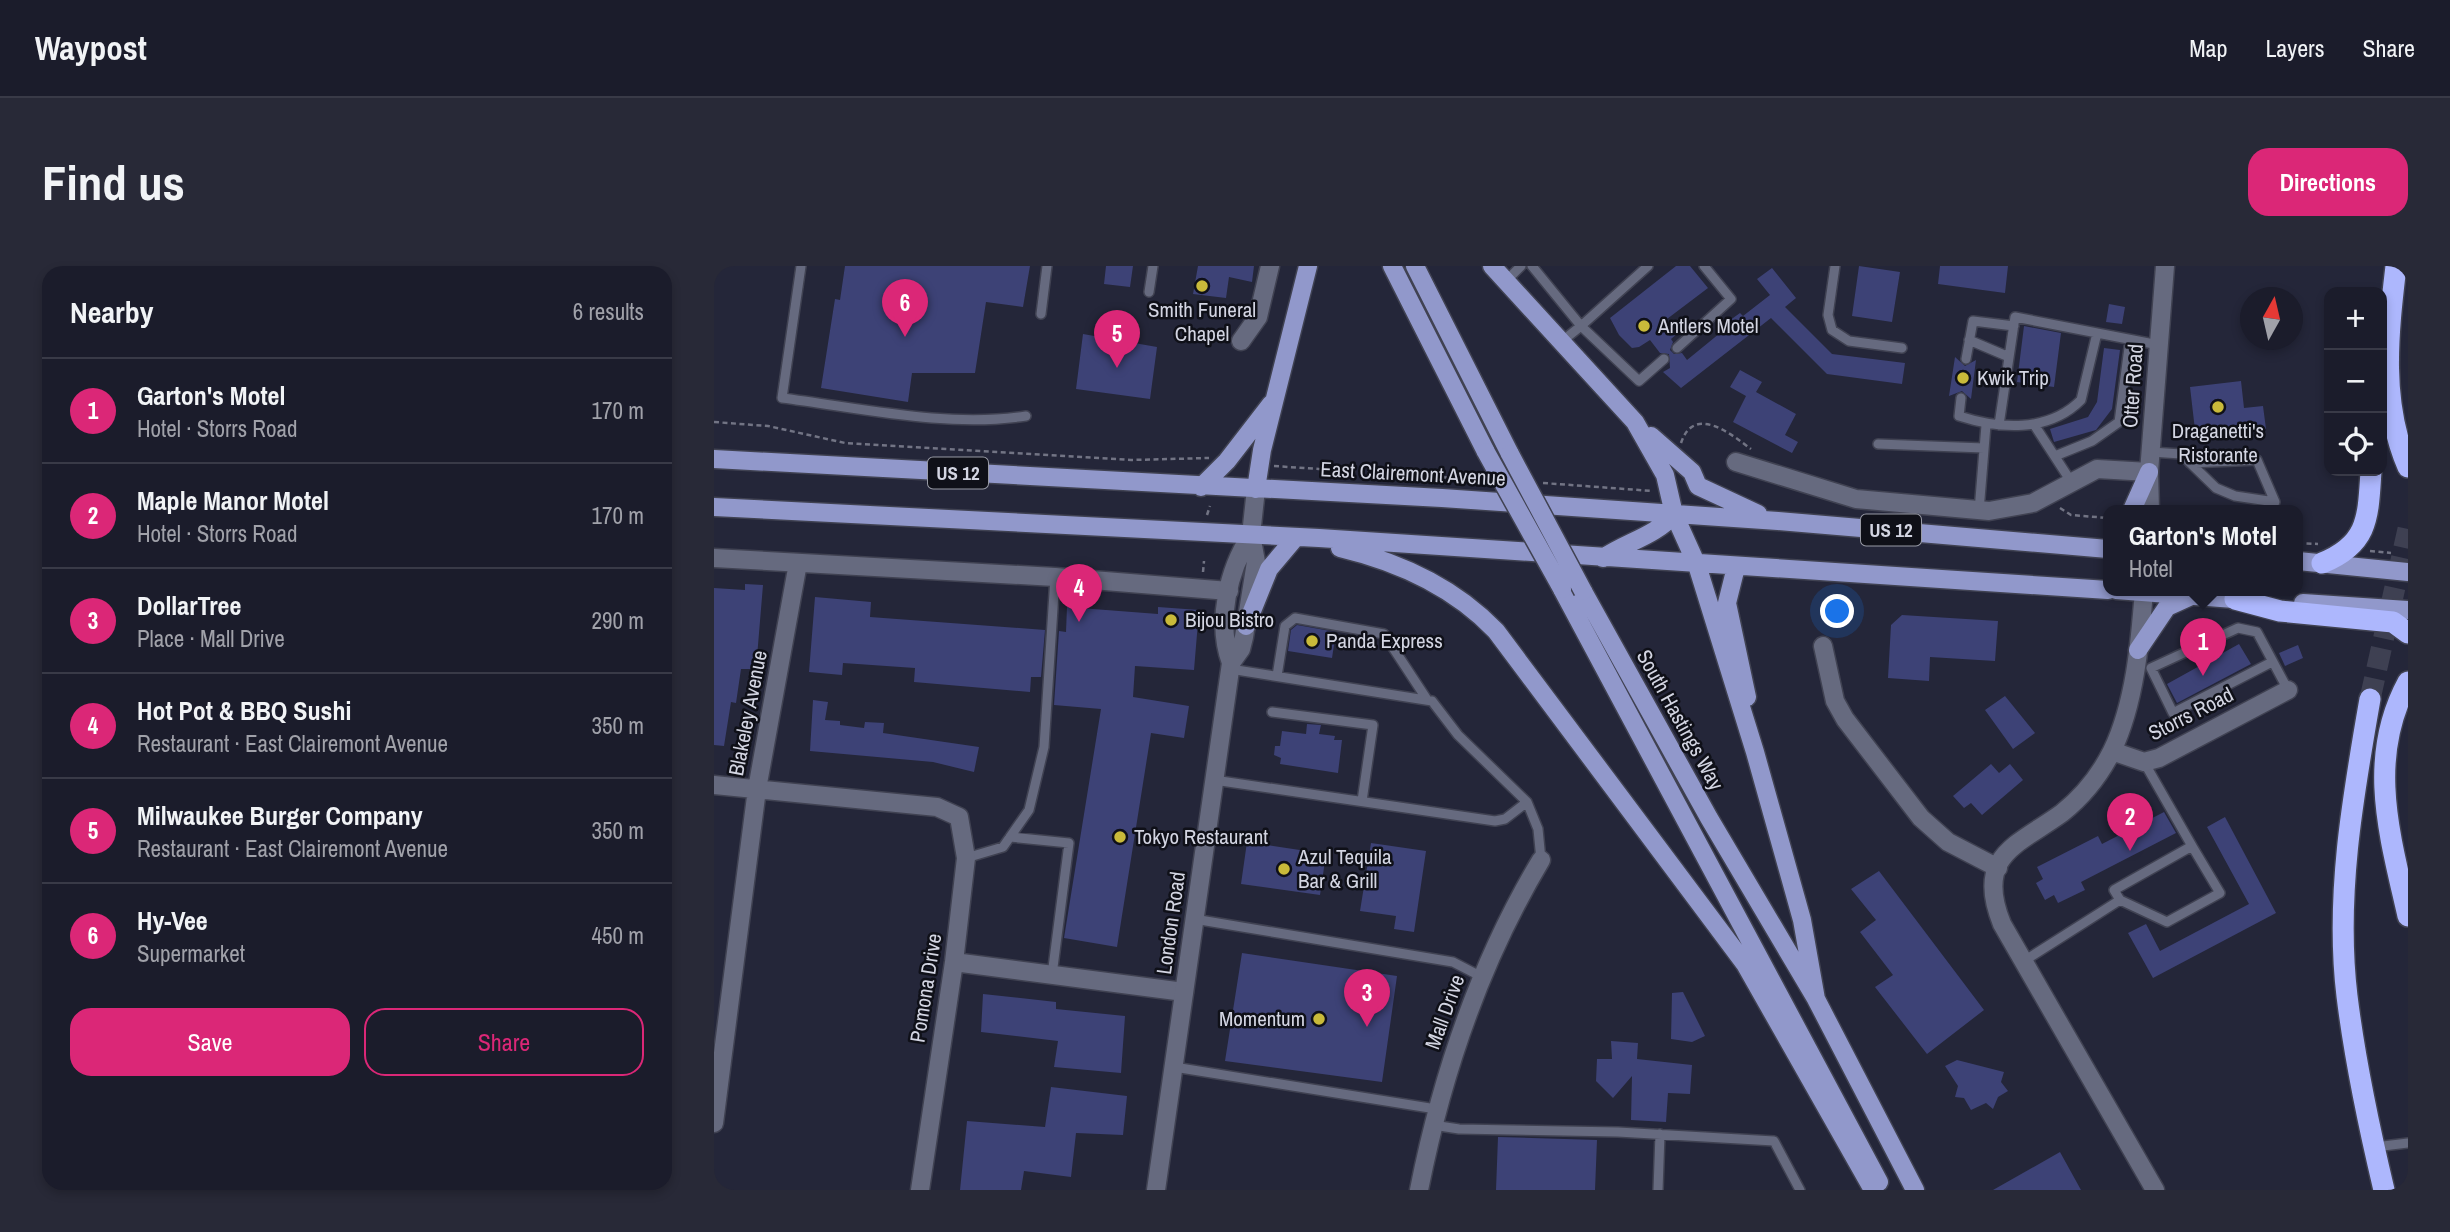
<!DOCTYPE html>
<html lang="en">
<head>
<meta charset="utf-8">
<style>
  :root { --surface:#1b1c2b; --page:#282937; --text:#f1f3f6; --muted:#a0a1a9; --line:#393a47; --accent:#db2777 }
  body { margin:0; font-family:"Archivo Narrow",sans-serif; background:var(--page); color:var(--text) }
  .controls { position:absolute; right:21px; top:21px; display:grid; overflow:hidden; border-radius:14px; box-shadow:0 4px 10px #0003 }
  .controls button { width:63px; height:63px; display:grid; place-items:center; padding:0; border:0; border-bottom:2px solid var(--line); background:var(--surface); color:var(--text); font:35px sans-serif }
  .compass { position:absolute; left:1526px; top:21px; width:63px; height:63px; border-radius:50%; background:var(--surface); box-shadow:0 4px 10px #0003; rotate:8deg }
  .you { position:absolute; left:1124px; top:346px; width:24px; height:24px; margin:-18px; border:5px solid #fff; border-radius:50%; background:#1a73e8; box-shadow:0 0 0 10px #1a73e833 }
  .badge { display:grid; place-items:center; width:46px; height:46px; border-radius:50%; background:var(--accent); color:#fff; font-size:23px; font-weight:700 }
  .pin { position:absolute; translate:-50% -58px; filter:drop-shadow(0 2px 4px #0008) }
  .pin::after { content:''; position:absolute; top:37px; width:24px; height:21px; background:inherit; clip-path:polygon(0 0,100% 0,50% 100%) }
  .popup { position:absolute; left:1389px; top:239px; width:200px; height:91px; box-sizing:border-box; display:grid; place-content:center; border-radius:14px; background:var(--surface); filter:drop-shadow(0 2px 5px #0005); font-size:23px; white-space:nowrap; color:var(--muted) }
  .popup b { font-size:26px; color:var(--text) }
  .popup::after { content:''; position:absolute; left:50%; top:100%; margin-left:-14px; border:14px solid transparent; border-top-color:var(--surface) }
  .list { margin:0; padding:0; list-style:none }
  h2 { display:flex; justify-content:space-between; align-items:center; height:91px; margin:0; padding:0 28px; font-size:30px }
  h2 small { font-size:23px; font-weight:400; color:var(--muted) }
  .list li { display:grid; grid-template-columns:46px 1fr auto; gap:21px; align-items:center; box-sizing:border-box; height:105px; padding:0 28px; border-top:2px solid var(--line) }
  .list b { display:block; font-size:26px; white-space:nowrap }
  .list p { margin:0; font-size:23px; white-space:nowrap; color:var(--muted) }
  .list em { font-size:23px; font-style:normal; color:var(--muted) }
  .actions { display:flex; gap:14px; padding:21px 28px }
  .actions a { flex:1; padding:16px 0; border:2px solid var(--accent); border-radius:21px; text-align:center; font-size:24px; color:var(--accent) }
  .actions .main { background:var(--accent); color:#fff }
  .icon { flex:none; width:38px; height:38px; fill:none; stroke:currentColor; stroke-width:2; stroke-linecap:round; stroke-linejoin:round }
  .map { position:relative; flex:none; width:1694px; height:924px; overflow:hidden; border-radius:21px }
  header { display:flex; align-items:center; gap:42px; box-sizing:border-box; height:98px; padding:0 35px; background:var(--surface); border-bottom:2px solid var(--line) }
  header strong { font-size:33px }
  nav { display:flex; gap:38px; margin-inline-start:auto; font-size:24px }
  .intro { display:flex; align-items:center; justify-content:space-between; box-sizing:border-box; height:168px; padding:0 42px }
  h1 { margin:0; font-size:49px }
  .button { padding:18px 32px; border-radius:21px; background:var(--accent); color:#fff; font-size:24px; font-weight:700 }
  main { display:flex; gap:42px; padding:0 42px }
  aside { flex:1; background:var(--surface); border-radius:21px; box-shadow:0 4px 10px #0003 }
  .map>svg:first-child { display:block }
</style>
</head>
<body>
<header>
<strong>Waypost</strong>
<nav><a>Map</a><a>Layers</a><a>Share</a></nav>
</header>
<div class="intro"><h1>Find us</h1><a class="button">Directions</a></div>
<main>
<aside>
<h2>Nearby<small>6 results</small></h2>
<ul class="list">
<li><span class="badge">1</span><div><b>Garton's Motel</b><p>Hotel · Storrs Road</p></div><em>170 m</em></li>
<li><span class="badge">2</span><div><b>Maple Manor Motel</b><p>Hotel · Storrs Road</p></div><em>170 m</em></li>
<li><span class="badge">3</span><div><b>DollarTree</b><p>Place · Mall Drive</p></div><em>290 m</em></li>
<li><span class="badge">4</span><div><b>Hot Pot &amp; BBQ Sushi</b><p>Restaurant · East Clairemont Avenue</p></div><em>350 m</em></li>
<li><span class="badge">5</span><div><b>Milwaukee Burger Company</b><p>Restaurant · East Clairemont Avenue</p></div><em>350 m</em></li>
<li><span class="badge">6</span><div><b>Hy-Vee</b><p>Supermarket</p></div><em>450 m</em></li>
</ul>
<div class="actions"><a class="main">Save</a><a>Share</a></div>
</aside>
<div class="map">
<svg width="1694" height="924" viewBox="0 0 1694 924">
  <rect width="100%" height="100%" fill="#242639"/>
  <!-- building -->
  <path fill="#3d4276" d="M131 0H316L309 41 272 36 261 107H198L194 136 107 122 121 33 126 34Z
    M392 0H419L416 21 390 18Z
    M484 0H540L538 16 515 11 512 32 479 28Z
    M962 0H976L994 22 953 53 964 67 957 73 959 76 956 84 960 88 968 87 973 94 1011 63 1012 57 1026 47 1029 50 1056 29 1043 13 1058 2 1082 32 1071 41 1118 88 1191 97 1188 118 1113 108 1057 52 967 122 949 106 956 102 955 88 946 87 936 74 925 81 918 82 905 69 896 52Z
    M1145 0 1186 6 1178 56 1138 50Z
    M1226 0H1294L1291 27 1224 18Z
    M1395 38 1411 41 1408 58 1392 56Z
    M1310 60 1347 67 1340 121 1303 116Z
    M369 68 443 81 436 133 362 123Z
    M1390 82 1406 84 1398 143 1382 164 1340 176 1336 163 1374 151 1383 136Z
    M1241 91 1251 100 1262 94 1257 133 1248 125 1235 130Z
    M1026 104 1048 116 1042 126 1082 148 1071 169 1084 176 1078 187 1019 156 1032 130 1016 121Z
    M1527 115 1530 142 1549 140 1552 163 1507 168 1506 161 1481 164 1476 121Z
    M31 318 49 319 42 403H27L22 437 17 436 10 480 0 479V322L31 324Z
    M101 331 157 336 156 351 331 364 327 411H317L316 426 200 416 201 402 129 397 128 409 95 406Z
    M353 341 444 348V341L485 344 480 404 421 400 419 431 475 440 470 472 437 467 403 681 350 672 387 443 340 439 345 365 352 366Z
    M1188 349 1284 355 1281 395 1216 391 1215 415 1174 412 1177 359Z
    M583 359 622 366 618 392 574 385 577 364Z
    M1525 378 1537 398 1463 437 1453 418Z
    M1584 379 1589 392 1571 400 1565 387Z
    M1291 430 1321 467 1299 483 1271 444Z
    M99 434 114 436 111 454 126 455V459L150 462 151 456 170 457 169 467 265 481 260 506 219 496 96 485Z
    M593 458 607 459 605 468 621 470 620 474H628L624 507 566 498 567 492 560 489 561 480H566L568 465 592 468Z
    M1277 498 1285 507 1296 498 1309 514 1268 549 1257 537 1250 542 1239 530Z
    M1450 546 1462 567 1367 616 1371 624 1344 637 1340 629 1331 634 1322 617 1329 613 1323 601 1384 570 1388 578Z
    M1511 551 1562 647 1439 712 1414 667 1432 658 1446 685 1535 638 1493 561Z
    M533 576 612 588 606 629 527 618Z
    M657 577 712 585 700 666 680 663 682 650 646 645Z
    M1165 605 1270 744 1213 788 1161 721 1179 709 1146 666 1162 654 1137 623Z
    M528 687 683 710 668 816 511 795Z
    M969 726 991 770 978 776 957 773 958 727Z
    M269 728 342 736V743L411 750 407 807 340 801 344 775 267 766Z
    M897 775 924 777 923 793 978 799 976 828 954 827 952 856 917 854 918 810 899 832 882 815 883 793H898Z
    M1243 794 1290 806 1287 816 1294 825 1284 831 1279 843 1272 837 1257 844 1250 832 1241 831 1244 820 1231 800Z
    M337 821 413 830 409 869 362 867 357 911 310 905 307 924H246L253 855 331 861Z
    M784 871 883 874 881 924H782Z
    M1346 886 1367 924H1279Z"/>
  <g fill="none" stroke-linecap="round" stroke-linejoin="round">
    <!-- highway-tunnel -->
    <path stroke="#3e4052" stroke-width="21" stroke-dasharray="21 10" stroke-linecap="butt" d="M1656 433 1694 263"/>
    <!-- lane casing -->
    <g stroke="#404252" stroke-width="12">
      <path id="lane" d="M87 0 68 132C147 142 233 162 312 150
        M818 0 867 60 847 76
        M934 0 867 60 925 115 950 93
        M1121 0 1114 49 1118 64 1135 75 1188 82
        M792 15 807 0
        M435 26 439 0
        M327 48 333 0
        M1255 74 1295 91
        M963 82 1017 33 990 0
        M1252 93 1259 55 1300 60
        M1247 132 1245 150C1285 163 1334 167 1367 134L1383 67
        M1285 159 1301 51 1445 79
        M1321 160 1358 217
        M1164 178 1270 182
        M1437 186 1467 188 1502 222 1521 230 1561 236 1543 194 1476 197
        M1341 190 1378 175 1405 156 1416 74
        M1265 245 1272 159
        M1558 396 1459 447 1437 402 1524 362 1543 366 1574 424
        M516 403 718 435 744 469 813 536 824 563 827 594
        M563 410 571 360 581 352 670 368 712 432
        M558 446 659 459 648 535
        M500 514 781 555 791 553 813 536
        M296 571 355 577 338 709
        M252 592 289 581 315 544 330 481 341 311
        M1406 634 1453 656 1506 627 1478 580
        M480 653 739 696 768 711
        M1310 695 1406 634 1400 624 1478 580 1430 496
        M460 801 722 843
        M719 859 745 863 904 866 1060 875 1086 924
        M1661 881 1694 877
        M944 924 946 868"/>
    </g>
    <!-- street casing -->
    <g stroke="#404252" stroke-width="21">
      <path id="street" d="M527 75 544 51 556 0
        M1022 196 1142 233 1275 245 1319 237 1383 203 1435 206
        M1436 244 1435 206 1451 0
        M0 292 341 311 515 325
        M1430 324C1426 377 1421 437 1398 485 1386 509 1368 531 1348 547 1304 579 1260 589 1288 658L1441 924
        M1109 380 1121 435 1131 453 1207 552 1234 576 1284 602
        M1398 485 1430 496 1445 492 1574 424
        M0 519 223 541 245 551 252 592 240 696 206 924
        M240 696 470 726
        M0 857 43 523 84 297
        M705 924C728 808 766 696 827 594"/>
    </g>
    <!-- secondary casing -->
    <g stroke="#404252" stroke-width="21">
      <path id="secondary" d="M517 397 527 383 530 371 542 296 537 269 542 223
        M442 924 517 397C502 356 514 304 537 269"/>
    </g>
    <!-- primary casing -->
    <g stroke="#404252" stroke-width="21">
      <path id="primary" d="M678 0 772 186
        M701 0 796 188
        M778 0 921 156 951 209 960 248 983 299 1041 486 1088 654 1102 733
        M937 170 978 206 984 220 1044 248
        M0 193 728 232 1064 255 1394 283
        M487 221 513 195 557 138
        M542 223 548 184 594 0
        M0 241 605 272 1394 324
        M1418 244 1435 206
        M626 282C685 296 739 320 782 365L1031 698 1159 924
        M889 292C912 276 942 270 960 248
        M1584 295 1694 306
        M1022 301 1013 337 1033 431
        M848 323 1165 916
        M1402 324 1533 334
        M869 325 995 552 1102 733 1201 924
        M1589 337 1694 344
        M532 360 555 303 582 271
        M1424 384 1453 341 1475 331"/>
    </g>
    <!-- highway casing -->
    <g stroke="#404252" stroke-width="24">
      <path id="highway" d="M1682 0C1674 68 1666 137 1694 201
        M1608 297C1655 278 1654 251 1657 205
        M1521 333 1566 345 1679 356 1694 367
        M1694 416C1652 493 1676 570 1694 650
        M1656 433C1639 530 1621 631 1633 730 1641 795 1655 861 1670 924"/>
    </g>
    <!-- path -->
    <path stroke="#727484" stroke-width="2.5" stroke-dasharray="5 3.5" stroke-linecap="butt" d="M0 156 54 160 131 177 417 194 495 192
      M967 177C980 138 1017 168 1037 183
      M560 200 770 214
      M829 217 938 225
      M1346 242 1357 249 1394 252
      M493 249 496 240
      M1584 277 1604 278
      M1656 285 1677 287
      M489 306 490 295"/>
    <!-- lane -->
    <use href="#lane" stroke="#666a7f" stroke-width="9"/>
    <!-- street -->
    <use href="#street" stroke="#666a7f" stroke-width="18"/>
    <!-- secondary -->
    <use href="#secondary" stroke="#666a7f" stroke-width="18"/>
    <!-- primary -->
    <use href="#primary" stroke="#9198cb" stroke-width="18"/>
    <!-- highway -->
    <use href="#highway" stroke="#adb7fd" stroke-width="21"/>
    <!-- primary-bridge casing -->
    <g stroke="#404252" stroke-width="21" stroke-linecap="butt">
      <path id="primary-bridge" d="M772 186 848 323
        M796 188 869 325"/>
    </g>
    <!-- primary-bridge -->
    <use href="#primary-bridge" stroke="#9198cb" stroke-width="18"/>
  </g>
  <!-- markers -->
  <g fill="#c9ba3a" stroke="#0f1018" stroke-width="2.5">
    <circle cx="488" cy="20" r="7"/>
    <circle cx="930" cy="60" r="7"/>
    <circle cx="1249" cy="112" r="7"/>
    <circle cx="1504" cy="141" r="7"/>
    <circle cx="457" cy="354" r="7"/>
    <circle cx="598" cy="375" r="7"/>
    <circle cx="406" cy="571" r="7"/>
    <circle cx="570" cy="603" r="7"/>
    <circle cx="605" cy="753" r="7"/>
  </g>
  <g text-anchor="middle" stroke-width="5" stroke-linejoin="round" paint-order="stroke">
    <!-- shield labels -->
    <g fill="#0f1018" stroke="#989aa5" stroke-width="2">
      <rect x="214" y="191.5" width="60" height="31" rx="5"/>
      <rect x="1147" y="248.5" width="60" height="31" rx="5"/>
    </g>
    <g font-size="19" font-weight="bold" fill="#d3d5e2">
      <text x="244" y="214">US 12</text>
      <text x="1177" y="271">US 12</text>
    </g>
    <!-- poi labels -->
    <g font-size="21" fill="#d3d5e2" stroke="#0f1018" text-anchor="start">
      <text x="488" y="51" text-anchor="middle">Smith Funeral<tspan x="488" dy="24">Chapel</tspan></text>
      <text x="944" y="67">Antlers Motel</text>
      <text x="1263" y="119">Kwik Trip</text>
      <text x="1504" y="172" text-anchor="middle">Draganetti's<tspan x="1504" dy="24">Ristorante</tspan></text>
      <text x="471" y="361">Bijou Bistro</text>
      <text x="612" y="382">Panda Express</text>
      <text x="420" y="578">Tokyo Restaurant</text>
      <text x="584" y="598">Azul Tequila<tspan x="584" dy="24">Bar &amp; Grill</tspan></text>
      <text x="591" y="760" text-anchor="end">Momentum</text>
    </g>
    <!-- street labels -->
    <g font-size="21" fill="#d3d5e2" stroke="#0f1018">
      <text transform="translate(1419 120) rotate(-86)" y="7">Otter Road</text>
      <text transform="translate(699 208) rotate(3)" y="7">East Clairemont Avenue</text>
      <text transform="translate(34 447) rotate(-79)" y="7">Blakeley Avenue</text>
      <text transform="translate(1477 448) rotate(-27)" y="7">Storrs Road</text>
      <text transform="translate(966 454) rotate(61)" y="7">South Hastings Way</text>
      <text transform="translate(457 657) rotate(-82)" y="7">London Road</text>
      <text transform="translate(212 722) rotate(-81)" y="7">Pomona Drive</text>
      <text transform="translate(731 746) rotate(-70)" y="7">Mall Drive</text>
    </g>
  </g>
</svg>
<div class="controls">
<button>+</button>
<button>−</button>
<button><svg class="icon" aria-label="locate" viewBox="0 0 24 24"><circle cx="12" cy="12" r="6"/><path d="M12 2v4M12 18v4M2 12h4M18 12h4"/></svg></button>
</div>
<svg class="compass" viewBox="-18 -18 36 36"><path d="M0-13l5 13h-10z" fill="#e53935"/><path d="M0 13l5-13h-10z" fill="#a0a1a9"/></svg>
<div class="you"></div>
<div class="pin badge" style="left:1489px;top:410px">1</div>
<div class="popup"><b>Garton's Motel</b>Hotel</div>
<div class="pin badge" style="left:1416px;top:585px">2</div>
<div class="pin badge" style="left:653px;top:761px">3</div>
<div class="pin badge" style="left:365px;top:356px">4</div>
<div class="pin badge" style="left:403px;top:102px">5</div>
<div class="pin badge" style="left:191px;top:71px">6</div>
</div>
</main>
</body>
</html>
